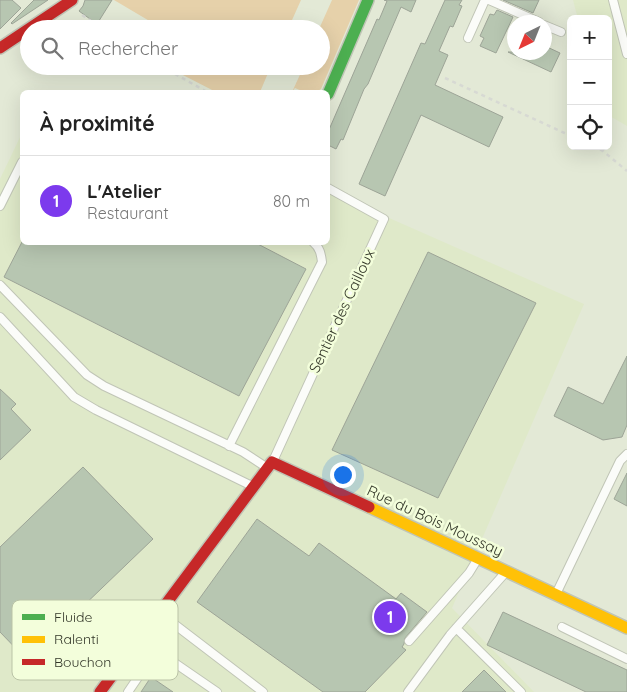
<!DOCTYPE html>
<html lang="fr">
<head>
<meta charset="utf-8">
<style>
  :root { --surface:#fff; --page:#f2f2f2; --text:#222; --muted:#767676; --line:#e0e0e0; --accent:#7c3aed }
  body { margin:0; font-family:Quicksand,sans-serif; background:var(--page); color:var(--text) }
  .controls { position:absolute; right:15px; top:15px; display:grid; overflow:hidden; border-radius:8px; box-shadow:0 5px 20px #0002 }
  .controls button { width:45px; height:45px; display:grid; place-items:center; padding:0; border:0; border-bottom:1px solid var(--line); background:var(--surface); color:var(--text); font:25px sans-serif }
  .compass { position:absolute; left:507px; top:15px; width:45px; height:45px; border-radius:50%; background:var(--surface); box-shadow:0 5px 20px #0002; rotate:223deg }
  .you { position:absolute; left:342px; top:474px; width:18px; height:18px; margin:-12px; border:4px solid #fff; border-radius:50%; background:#1a73e8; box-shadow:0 0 0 8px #1a73e833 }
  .badge { display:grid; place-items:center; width:32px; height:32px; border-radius:50%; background:var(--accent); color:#fff; font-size:16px; font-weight:700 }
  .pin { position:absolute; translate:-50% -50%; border:2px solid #fff; box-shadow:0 1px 5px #0006 }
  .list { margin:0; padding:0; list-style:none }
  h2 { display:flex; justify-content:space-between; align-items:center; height:65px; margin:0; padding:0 20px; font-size:21px }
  h2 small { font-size:16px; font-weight:400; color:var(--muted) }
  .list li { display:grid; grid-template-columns:32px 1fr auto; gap:15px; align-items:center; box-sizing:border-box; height:90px; padding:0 20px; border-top:1px solid var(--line) }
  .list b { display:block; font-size:19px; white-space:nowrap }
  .list p { margin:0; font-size:16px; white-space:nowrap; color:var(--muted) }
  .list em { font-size:16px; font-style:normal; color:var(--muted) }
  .icon { flex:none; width:28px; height:28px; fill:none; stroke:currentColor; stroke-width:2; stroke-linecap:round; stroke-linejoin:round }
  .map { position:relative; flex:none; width:627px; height:692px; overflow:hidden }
  .search { position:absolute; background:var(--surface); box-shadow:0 5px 20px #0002; left:20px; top:20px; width:310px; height:55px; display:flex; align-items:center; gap:12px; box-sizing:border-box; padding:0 18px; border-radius:28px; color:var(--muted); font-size:19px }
  .panel { position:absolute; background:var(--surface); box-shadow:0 5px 20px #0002; left:20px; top:90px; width:310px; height:155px; border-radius:8px }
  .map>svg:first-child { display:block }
</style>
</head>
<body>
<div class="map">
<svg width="627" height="692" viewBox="0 0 627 692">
  <rect width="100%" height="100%" fill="#e3e9d6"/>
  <!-- built -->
  <path fill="#dfe9c9" d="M573 0H627V126L608 115V19H578Z
    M22 133V242H328V191L584 304 452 608 534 692H0V179Z"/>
  <!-- green -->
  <path fill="#e6d1aa" d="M114 0H301L288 29H163Z
    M332 0H359L321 89C313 95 304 92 295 88L292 92 304 66H321V29H319Z
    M180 66H271L260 92H216L177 72Z"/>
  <!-- building -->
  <path fill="#b7c6b1" stroke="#9da497" d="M0 0H12L21 8 0 29Z
    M34 0H48L12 24 11 23Z
    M112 0 97 24 79 11 83 6 85 0Z
    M384 0H416L411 12 401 7 368 84 364 89 343 140 341 139 336 149 328 145V132L377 19 379 20 387 1Z
    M445 0H462L459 5 462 6 453 27 450 26 439 51 448 55 435 85 503 117 489 147 421 115 385 196 359 184 421 43 425 44Z
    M503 0H539L533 13Z
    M497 10 513 17 496 53 480 46 484 38 480 36 490 14 494 15Z
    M545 46 560 53 551 72 508 52H544Z
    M22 242H254L306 269 239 396 4 277Z
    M428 252 536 303 438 498 332 450Z
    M627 356V425L622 437 603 440 554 416 568 387 603 404Z
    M0 389 16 404 11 409 31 430 0 460Z
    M83 467 153 539 27 660 0 632V547Z
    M627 473V506L614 499Z
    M257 519 309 556 319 543 396 599 401 593 427 612 405 638 404 644 402 647 406 650 365 692H323L197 602Z
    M503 612 627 670V692H586L487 645Z
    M484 670 506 692H462Z
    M151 677 173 692H141Z"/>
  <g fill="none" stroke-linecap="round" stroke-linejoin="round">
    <!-- lane casing -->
    <g stroke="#c0c5b6" stroke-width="10">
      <path id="lane" d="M489 0 539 22
        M613 0 627 54
        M544 25 561 32
        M468 38 485 0
        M0 206 22 162
        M0 285 87 375 104 386 243 452 266 467
        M0 317 74 397 96 410 252 486
        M229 446 322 262C321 254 320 248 313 242
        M273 461 384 219 328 188
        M557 592 620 461 627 454
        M161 614 263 692
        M562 627 627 659
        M456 628 521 692
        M409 641 469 573 477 560
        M128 692 143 670 158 658 169 659 217 692
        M408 692 450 635 505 573"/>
    </g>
    <!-- fast casing -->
    <g stroke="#c0c5b6" stroke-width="14">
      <path id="fast" d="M328 94 368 0"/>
    </g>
    <!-- slow casing -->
    <g stroke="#c0c5b6" stroke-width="14">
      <path id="slow" d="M369 507 627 628"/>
    </g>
    <!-- jam casing -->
    <g stroke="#c0c5b6" stroke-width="14">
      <path id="jam" d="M0 48 72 0
        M100 692 272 462 369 507"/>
    </g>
    <!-- path -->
    <path stroke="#d7d9d3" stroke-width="2.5" stroke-dasharray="4 4" stroke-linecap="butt" d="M82 15 104 29
      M161 66 207 92
      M445 78 571 136
      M593 146 603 151 627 171"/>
    <!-- lane -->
    <use href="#lane" stroke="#fbfcf9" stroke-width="8"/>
    <!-- fast -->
    <use href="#fast" stroke="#4caf50" stroke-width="11"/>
    <!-- slow -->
    <use href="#slow" stroke="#ffc107" stroke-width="11"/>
    <!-- jam -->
    <use href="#jam" stroke="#c62828" stroke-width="11"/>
  </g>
  <g text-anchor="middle" stroke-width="5" stroke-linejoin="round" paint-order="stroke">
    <!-- street labels -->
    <g font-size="15" fill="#34382a" stroke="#f3fedb">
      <text transform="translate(342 311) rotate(-65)" y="5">Sentier des Cailloux</text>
      <text transform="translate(435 521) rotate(25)" y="5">Rue du Bois Moussay</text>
    </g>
  </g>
  <!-- legend -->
  <rect x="12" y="600" width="166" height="80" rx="8" fill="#f3fedb" stroke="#bac3a6" stroke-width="1"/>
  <rect x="22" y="614" width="23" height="6" fill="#4caf50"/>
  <rect x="22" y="636" width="23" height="7" fill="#ffc107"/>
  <rect x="22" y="659" width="23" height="6" fill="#c62828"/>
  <g font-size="14" fill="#34382a">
    <text x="54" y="622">Fluide</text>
    <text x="54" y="644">Ralenti</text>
    <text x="54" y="667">Bouchon</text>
  </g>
</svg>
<div class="controls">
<button>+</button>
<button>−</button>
<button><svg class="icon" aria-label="locate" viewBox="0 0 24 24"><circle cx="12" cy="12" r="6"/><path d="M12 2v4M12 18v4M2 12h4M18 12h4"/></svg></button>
</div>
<svg class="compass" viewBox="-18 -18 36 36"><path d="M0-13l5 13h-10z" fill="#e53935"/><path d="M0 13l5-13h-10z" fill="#767676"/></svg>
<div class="you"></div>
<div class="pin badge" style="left:390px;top:617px">1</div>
<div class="search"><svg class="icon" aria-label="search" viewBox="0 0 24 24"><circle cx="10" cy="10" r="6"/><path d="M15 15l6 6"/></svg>Rechercher</div>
<section class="panel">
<h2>À proximité<small></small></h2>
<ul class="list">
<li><span class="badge">1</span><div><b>L'Atelier</b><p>Restaurant</p></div><em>80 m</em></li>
</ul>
</section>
</div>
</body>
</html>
